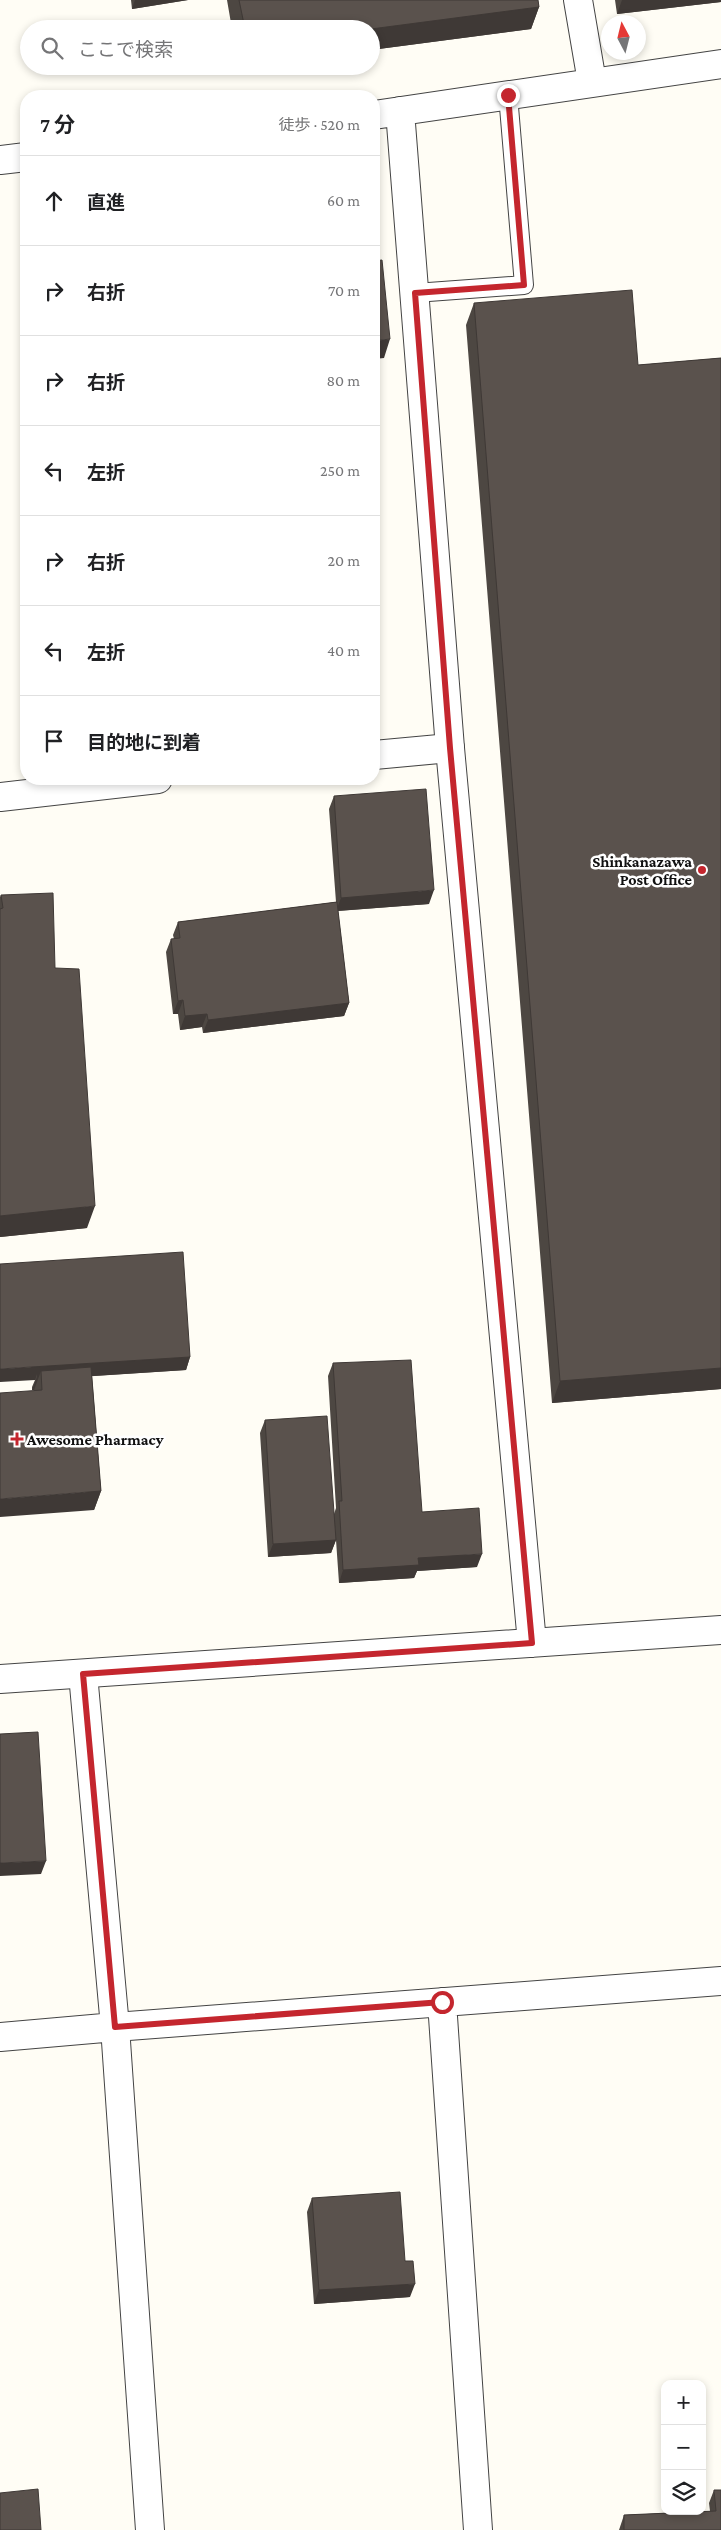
<!DOCTYPE html>
<html lang="ja">
<head>
<meta charset="utf-8">
<style>
  :root { --surface:#fff; --page:#f2f2f2; --text:#202124; --muted:#757577; --line:#e0e0e0 }
  body { margin:0; font-family:"Crimson Pro","Noto Sans JP",serif; background:var(--page); color:var(--text) }
  .controls { position:absolute; right:15px; bottom:15px; display:grid; overflow:hidden; border-radius:10px; box-shadow:0 2px 8px #0003 }
  .controls button { width:45px; height:45px; display:grid; place-items:center; padding:0; border:0; border-bottom:1px solid var(--line); background:var(--surface); color:var(--text); font:25px sans-serif }
  .compass { position:absolute; left:601px; top:15px; width:45px; height:45px; border-radius:50%; background:var(--surface); box-shadow:0 2px 8px #0003; rotate:353deg }
  .stop { position:absolute; width:15px; height:15px; margin:-11px; border:4px solid #c4262e; border-radius:50%; background:#fff }
  .stop.end { background:#c4262e; border-color:#fff; box-shadow:0 1px 5px #0008 }
  .list { margin:0; padding:0; list-style:none }
  h2 { display:flex; justify-content:space-between; align-items:center; height:65px; margin:0; padding:0 20px; font-size:21px }
  h2 small { font-size:16px; font-weight:400; color:var(--muted) }
  .list li { display:grid; grid-template-columns:32px 1fr auto; gap:15px; align-items:center; box-sizing:border-box; height:90px; padding:0 20px; border-top:1px solid var(--line) }
  .list b { display:block; font-size:19px; white-space:nowrap }
  .list em { font-size:16px; font-style:normal; color:var(--muted) }
  .icon { flex:none; width:28px; height:28px; fill:none; stroke:currentColor; stroke-width:2; stroke-linecap:round; stroke-linejoin:round }
  .map { position:relative; flex:none; width:721px; height:2530px; overflow:hidden }
  .search { position:absolute; background:var(--surface); box-shadow:0 2px 8px #0003; left:20px; top:20px; width:360px; height:55px; display:flex; align-items:center; gap:12px; box-sizing:border-box; padding:0 18px; border-radius:28px; color:var(--muted); font-size:19px }
  .panel { position:absolute; background:var(--surface); box-shadow:0 2px 8px #0003; left:20px; top:90px; width:360px; height:695px; border-radius:20px }
  .map>svg:first-child { display:block }
</style>
</head>
<body>
<div class="map">
<svg width="721" height="2530" viewBox="0 0 721 2530">
  <rect width="100%" height="100%" fill="#fffdf5"/>
  <g fill="none" stroke-linecap="round" stroke-linejoin="round">
    <!-- service casing -->
    <g stroke="#444" stroke-width="20">
      <path id="service" d="M415 293 524 285 508 95"/>
    </g>
    <!-- minor casing -->
    <g stroke="#444" stroke-width="30">
      <path id="minor" d="M578 0 592 82
        M374 755 450 748
        M0 797 158 779
        M442 2002 478 2530
        M0 2037 115 2027 83 1674
        M150 2530 115 2027 721 1981"/>
    </g>
    <!-- tertiary casing -->
    <g stroke="#444" stroke-width="30">
      <path id="tertiary" d="M400 111 450 748 532 1643
        M374 115 721 64
        M0 160 26 157
        M0 1679 721 1630"/>
    </g>
    <!-- service -->
    <use href="#service" stroke="#fff" stroke-width="18"/>
    <!-- minor -->
    <use href="#minor" stroke="#fff" stroke-width="28"/>
    <!-- tertiary -->
    <use href="#tertiary" stroke="#fff" stroke-width="28"/>
  </g>
  <!-- wall -->
  <path fill="#4d4742" d="M131 0H188L132 9Z
    M227 0H538L539 7 531 29 371 50V29H232Z
    M615 0H721V2L617 14Z
    M474 303 638 365 721 358V1389L552 1403 466 325Z
    M334 796 429 904 338 911 349 1003 344 1016 203 1033 202 1027 180 1030 178 1014H173L166 952 171 939H174L173 935 178 922 336 902 329 809Z
    M1 895 55 968 87 1228 0 1237V897Z
    M0 1264 190 1357 186 1370 92 1376 101 1491 94 1510 34 1390H32V1387L35 1380Z
    M333 1363 422 1512 477 1567 417 1571 414 1578 339 1583 336 1540 331 1553 268 1557 260 1433 265 1420 334 1514 336 1508 328 1376Z
    M312 2198 405 2261 410 2297 314 2304 307 2212Z
    M714 2490 721 2530H619L624 2515 710 2511 709 2503Z"/>
  <!-- shaded-wall -->
  <path fill="#3f3936" d="M135 0H188L132 9Z
    M622 0H721V2L617 14Z
    M539 7 531 29 371 50V29Z
    M240 66H252L240 68Z
    M390 339 384 358 374 359V341Z
    M434 890 429 904 336 911 341 898Z
    M183 1000 178 1014H173L178 1001Z
    M349 1003 344 1016 203 1033 208 1020Z
    M207 1014 202 1027 180 1030 185 1016Z
    M95 1206 87 1228 0 1237V1216Z
    M190 1357 186 1370 64 1378 41 1371 34 1390H32L37 1377V1374L35 1380 0 1382V1369Z
    M721 1368V1389L552 1403 560 1381Z
    M101 1491 94 1510 0 1517V1499Z
    M336 1540 331 1553 268 1557 273 1544Z
    M482 1554 477 1567 417 1571 414 1578 339 1583 343 1570 418 1558Z
    M46 1861 41 1874 0 1876V1863Z
    M415 2284 410 2297 314 2304 319 2290Z"/>
  <!-- building -->
  <path fill="#5a524d" stroke="#3f3936" d="M239 0H538L539 7 371 29H245Z
    M382 260 390 339 374 341V261Z
    M632 290 638 365 721 358V1368L560 1381 474 303Z
    M426 789 434 890 341 898 334 796Z
    M53 893 55 968 79 969 95 1206 0 1216V909L3 908 1 895Z
    M337 902 349 1003 208 1020 207 1014 185 1016 183 1000 178 1001 171 939 180 938 178 922Z
    M183 1252 190 1357 0 1369V1264Z
    M411 1360 422 1512 479 1508 482 1554 418 1558 419 1565 343 1570 339 1501H342L333 1363Z
    M91 1367 101 1491 0 1499V1393L42 1390 41 1371Z
    M327 1416 336 1540 273 1544 265 1420Z
    M38 1732 46 1861 0 1863V1734Z
    M400 2192 405 2261H413L415 2284 319 2290 312 2198Z
    M38 2489 41 2530H0V2493Z
    M714 2490H721V2530H624V2515L716 2511Z"/>
  <g fill="none" stroke-linecap="round" stroke-linejoin="round">
    <!-- route -->
    <path stroke="#c4262e" stroke-width="6" d="M442 2002 115 2027 83 1674 532 1643 450 748 415 293 524 285 508 95"/>
  </g>
  <!-- markers -->
  <g fill="#c4262e" stroke="#fff" stroke-width="2">
    <circle cx="702" cy="870" r="5"/>
    <path d="M14.5 1431.5h5v5h5v5h-5v5h-5v-5h-5v-5h5z"/>
  </g>
  <g text-anchor="middle" stroke-width="5" stroke-linejoin="round" paint-order="stroke">
    <!-- poi labels -->
    <g font-size="16" font-weight="bold" fill="#111" stroke="#fff" text-anchor="end">
      <text x="692" y="867">Shinkanazawa<tspan x="692" dy="18">Post Office</tspan></text>
      <text x="27" y="1445" text-anchor="start">Awesome Pharmacy</text>
    </g>
  </g>
</svg>
<div class="controls">
<button>+</button>
<button>−</button>
<button><svg class="icon" aria-label="layers" viewBox="0 0 24 24"><path d="M12 4l9 5-9 5-9-5zM3 14l9 5 9-5"/></svg></button>
</div>
<svg class="compass" viewBox="-18 -18 36 36"><path d="M0-13l5 13h-10z" fill="#e53935"/><path d="M0 13l5-13h-10z" fill="#757577"/></svg>
<div class="stop" style="left:442px;top:2002px"></div>
<div class="stop end" style="left:508px;top:95px"></div>
<div class="search"><svg class="icon" aria-label="search" viewBox="0 0 24 24"><circle cx="10" cy="10" r="6"/><path d="M15 15l6 6"/></svg>ここで検索</div>
<section class="panel">
<h2>7 分<small>徒歩 · 520 m</small></h2>
<ul class="list">
<li><svg class="icon" aria-label="ahead" viewBox="0 0 24 24"><path d="M12 20V5M6 11l6-6 6 6"/></svg><div><b>直進</b></div><em>60 m</em></li>
<li><svg class="icon" aria-label="right" viewBox="0 0 24 24"><path d="M7 20v-9h11M14 6l5 5-5 5"/></svg><div><b>右折</b></div><em>70 m</em></li>
<li><svg class="icon" aria-label="right" viewBox="0 0 24 24"><path d="M7 20v-9h11M14 6l5 5-5 5"/></svg><div><b>右折</b></div><em>80 m</em></li>
<li><svg class="icon" aria-label="left" viewBox="0 0 24 24"><path d="M17 20v-9H6M10 6l-5 5 5 5"/></svg><div><b>左折</b></div><em>250 m</em></li>
<li><svg class="icon" aria-label="right" viewBox="0 0 24 24"><path d="M7 20v-9h11M14 6l5 5-5 5"/></svg><div><b>右折</b></div><em>20 m</em></li>
<li><svg class="icon" aria-label="left" viewBox="0 0 24 24"><path d="M17 20v-9H6M10 6l-5 5 5 5"/></svg><div><b>左折</b></div><em>40 m</em></li>
<li><svg class="icon" aria-label="arrive" viewBox="0 0 24 24"><path d="M6 21V4h12l-3 4 3 4H6"/></svg><div><b>目的地に到着</b></div></li>
</ul>
</section>
</div>
</body>
</html>
